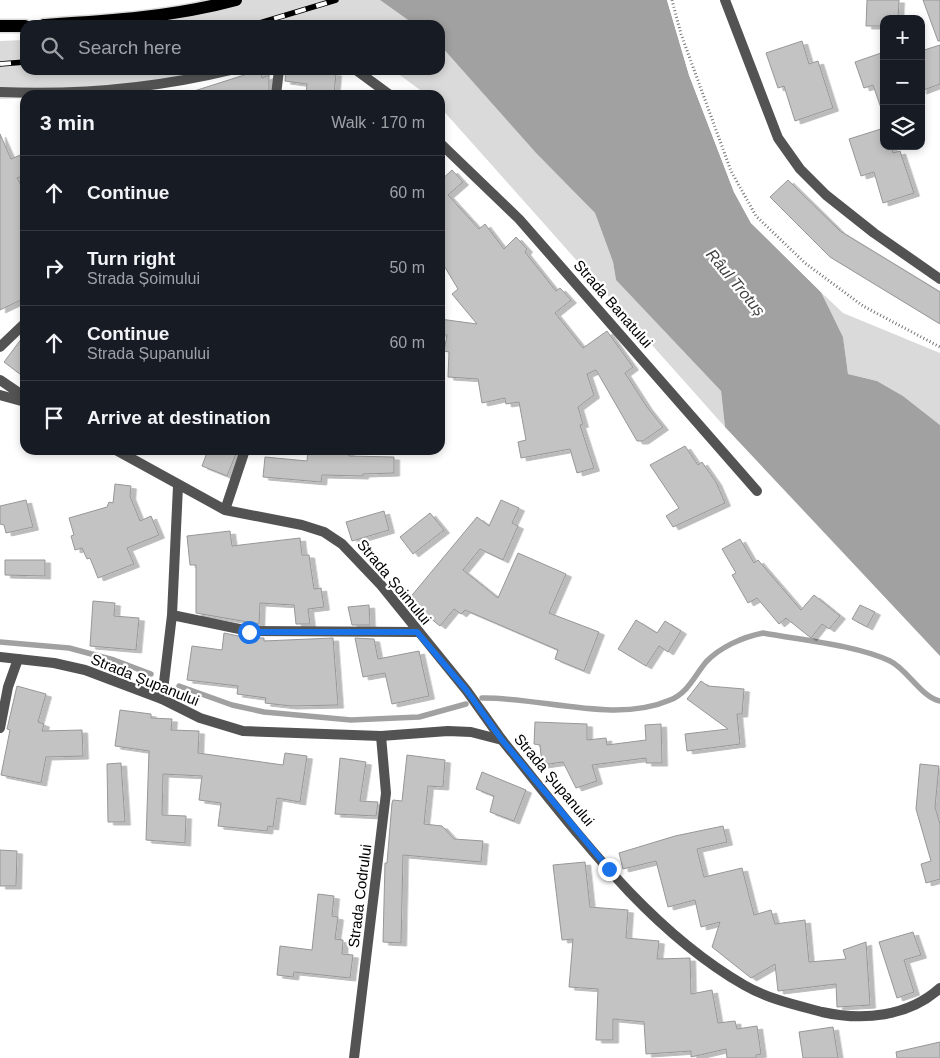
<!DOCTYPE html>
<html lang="en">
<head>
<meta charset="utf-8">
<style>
  :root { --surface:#171b24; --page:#20242c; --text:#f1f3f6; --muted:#9ea1a6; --line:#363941 }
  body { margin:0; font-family:Arial,sans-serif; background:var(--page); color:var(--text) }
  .controls { position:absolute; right:15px; top:15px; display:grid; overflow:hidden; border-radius:10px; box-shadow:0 2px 8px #0003 }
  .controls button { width:45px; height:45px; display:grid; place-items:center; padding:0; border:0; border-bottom:1px solid var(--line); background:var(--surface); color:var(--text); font:25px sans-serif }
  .stop { position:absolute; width:15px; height:15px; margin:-11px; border:4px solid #1a73e8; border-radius:50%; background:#fff }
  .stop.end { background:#1a73e8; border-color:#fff; box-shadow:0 1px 5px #0008 }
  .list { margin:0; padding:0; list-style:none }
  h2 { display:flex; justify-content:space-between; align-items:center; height:65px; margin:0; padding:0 20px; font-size:21px }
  h2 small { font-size:16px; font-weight:400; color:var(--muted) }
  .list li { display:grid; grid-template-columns:32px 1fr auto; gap:15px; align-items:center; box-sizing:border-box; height:75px; padding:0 20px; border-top:1px solid var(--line) }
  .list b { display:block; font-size:19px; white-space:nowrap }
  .list p { margin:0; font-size:16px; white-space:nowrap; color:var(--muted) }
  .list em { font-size:16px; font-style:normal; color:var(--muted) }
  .icon { flex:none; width:28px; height:28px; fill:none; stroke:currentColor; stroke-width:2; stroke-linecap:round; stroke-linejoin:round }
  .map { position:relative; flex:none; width:940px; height:1058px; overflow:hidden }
  .search { position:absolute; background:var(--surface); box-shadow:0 2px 8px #0003; left:20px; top:20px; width:425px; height:55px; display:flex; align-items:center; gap:12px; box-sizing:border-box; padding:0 18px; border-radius:15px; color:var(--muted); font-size:19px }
  .panel { position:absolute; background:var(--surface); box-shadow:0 2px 8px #0003; left:20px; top:90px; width:425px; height:365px; border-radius:15px }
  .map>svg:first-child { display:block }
</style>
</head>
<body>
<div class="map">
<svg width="940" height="1058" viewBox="0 0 940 1058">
  <defs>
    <filter id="shadow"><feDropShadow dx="5.5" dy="3" stdDeviation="0" flood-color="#0004"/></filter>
  </defs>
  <rect width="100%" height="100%" fill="#fff"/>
  <!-- green -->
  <path fill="#dadada" d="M201 0H380L415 25H153Z
    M25 40V70H251L238 74 101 86 25 95V98L0 99V41Z
    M440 45 536 153 595 213 613 262 616 280 721 391 725 427 440 107V95H427L393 70H440Z
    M821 292 843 313 940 353V425L903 396 877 381 848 374 843 337Z"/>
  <!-- water -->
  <path fill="#a1a1a1" d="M380 0H667L689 75 734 192 751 223 821 292 843 337 848 374 877 381 903 396 940 425V656L725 427 721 391 616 280 613 262 595 213 536 153 440 45V25H415Z"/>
  <!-- pier -->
  <path fill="#fff" d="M667 0H670L692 74 737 191 753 221 822 290 826 297 751 223 734 192 689 75Z"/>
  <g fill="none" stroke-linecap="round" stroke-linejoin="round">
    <!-- stream -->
    <path stroke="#a1a1a1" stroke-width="5.5" d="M0 642 69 648 114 660 151 674
      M179 686 232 705 264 712 351 720 419 717 466 704
      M482 698C541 697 615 724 670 700 688 693 695 675 706 662 720 647 743 637 763 633 801 640 856 645 890 661 907 669 922 698 940 701"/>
  </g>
  <!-- building -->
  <path fill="#c3c3c3" stroke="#979797" filter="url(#shadow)" d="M867 0H899L898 19H884V26H866Z
    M923 0H940V41H938Z
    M802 41 809 64 818 61 833 108 795 121 784 86 778 88 766 53Z
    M940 45V84L921 91V51Z
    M884 52V110L882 111 873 85 864 88 855 62Z
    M260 70 262 78 269 75V95H191V92Z
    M286 70 336 73 334 95H306L307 84 285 81Z
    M884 128V146H891L893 153 900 151 914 193 883 203 874 172 861 176 849 139Z
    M0 134 11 159 25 153V175L17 178 25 192V298L0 310Z
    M452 170 463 182 448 195 479 229 485 224 504 249 516 237 527 249 525 252 556 291 560 288 571 300 555 313 583 348 607 331 633 367 625 373 647 407 663 427 643 441H637L596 370 587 374 594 395 578 407 583 424 580 425 594 468 577 473 570 449 521 458 518 442 526 440 519 402 506 404 505 398 482 403 478 379 448 377 449 352 444 351 447 335 440 334V319L477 324 452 294 458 289 440 259V181Z
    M788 180 840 231 940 292V324L830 257 770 197Z
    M25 334V378L4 362Z
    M685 446 698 465 702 462 716 482 725 503 673 527 666 516 679 508 650 465Z
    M208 450H227L236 454 227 476 202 466Z
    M329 450H348L349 456 394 457V473L363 474V476L322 475 321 482 263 477 265 457 307 461 308 451 329 453Z
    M115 484 131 486 130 496 140 521 151 516 159 535 127 548 134 564 98 578 90 558 87 559 82 548 75 550 71 536 74 535 69 518 107 507 109 502 113 503Z
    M26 500 33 527 6 533 4 525 0 524V506Z
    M501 500 519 508 512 523 518 526 503 560 480 549 463 570 498 598 518 553 566 574 549 613 599 632 584 671 555 659 558 650 465 610 461 614 454 609 440 626 408 600 477 517 489 526Z
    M384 511 389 530 352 541 346 522Z
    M430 513 444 530 413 554 400 537Z
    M230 531 232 546 300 538 302 555H309L314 589 321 588 324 607 308 609 310 624H296L294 605 260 603 259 624 196 613V565H190L187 536Z
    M740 539 754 563 758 560 801 610 814 595 840 616 829 629 822 624 811 638 786 618 779 624 757 598 748 603 732 575 736 573 722 549Z
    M5 560H45V576L5 575Z
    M93 601 115 603 114 616 139 618 136 650 90 646Z
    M369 605 370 625H352L348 607Z
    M860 605 875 612 867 627 852 619Z
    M636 620 657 633 665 621 681 631 668 652 659 646 646 666 618 649Z
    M224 633 248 638H264V641L333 638 338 705 291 706 265 703 266 698 237 694 238 686 187 680 192 646 222 650Z
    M355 638 374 639 378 659 419 651 429 696 392 704 385 673 363 677Z
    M701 681 708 686 744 689 742 714H737L740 744 687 751 685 734 728 729 687 699Z
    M17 686 46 694 38 722 44 724 42 731 82 730 83 756 46 757 41 783 1 775 10 730 7 729Z
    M120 710 151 714V718L172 719 171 730 199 731 198 753 283 765 285 753 307 756 300 802 277 798 273 827 268 826 267 831 218 826 221 803 199 800 202 776 163 774 162 815 186 816 185 843 146 840 149 751 115 746Z
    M535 722 587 724V740L606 738 607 745 646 740 645 725 661 724 662 763H646V758L592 765 597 781 576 788 563 762 542 765 540 745 534 744Z
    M407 755 445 760 443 787 428 786 424 824 442 826 454 839 483 841 481 862 403 855 401 943 383 942 385 863H387L392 803 393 800 402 801Z
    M340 758 366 762 360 801 378 802 376 816 335 814Z
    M121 763 125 822H108L107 764Z
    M920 764 939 766 935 807 940 824V879L926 883 921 864 931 861 916 809Z
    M482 772 526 790 514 821 490 812 494 796 476 789Z
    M723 826 727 842 697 849 704 877 742 868 754 915 771 910 775 924 805 920 809 962 846 959 843 950 866 942 870 1005 837 1007 836 984 778 991 775 964 751 978 712 947 720 922 701 927 695 900 668 907 656 861 623 869 619 853 675 836Z
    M0 850 17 851 16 886H0Z
    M585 862 590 907 628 910 626 938 659 941 657 959 690 958 691 994 712 990 718 1023 735 1021 737 1029 757 1026 761 1054 756 1055V1058H727L726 1049 691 1057V1051L646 1054 644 1022 613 1019V1040H596L598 989 569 987 573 939 562 940 553 865Z
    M318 894 334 896 332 916 338 917 335 939 343 940 342 954 353 955 350 978 294 972 293 977 277 975 280 946 312 950Z
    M913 932 921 955 904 960 914 992 897 998 879 942Z
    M833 1027 838 1058H803L799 1032Z
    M940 1042V1058H897L896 1052Z"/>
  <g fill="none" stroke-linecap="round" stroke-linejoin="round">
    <!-- primary casing -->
    <g stroke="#dbdbdb" stroke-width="15">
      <path id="primary" d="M44 25C108 21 174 17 236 0
        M0 26H25"/>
    </g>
    <!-- path -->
    <path stroke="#757575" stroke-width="3" stroke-dasharray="1 2.5" stroke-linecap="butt" d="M672 0 681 34 731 171 756 216 805 263 863 306 940 347"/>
    <!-- minor -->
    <path stroke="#535353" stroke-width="10" d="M725 0 778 138 800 169 826 195 874 233 940 279
      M356 70 390 95
      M0 92C76 95 157 88 231 70
      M276 95 279 70
      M440 143 519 219 757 491
      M0 347 25 323
      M0 380 25 397
      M0 395 25 402
      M116 450 225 510 302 525 324 532 342 544 381 585 467 691 502 740
      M225 510 245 450
      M172 615 249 631 417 632
      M162 699 172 615 178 486
      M0 728 8 687 18 659
      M354 1058 386 793 381 736"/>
    <!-- tertiary -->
    <path stroke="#535353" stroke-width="10" d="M0 657 54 663 85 670 162 699 200 718 243 731 381 736 448 731 471 732 502 740C574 828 644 927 744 985 768 999 796 1005 822 1012 863 1021 908 1017 940 988"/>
    <!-- primary -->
    <use href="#primary" stroke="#000" stroke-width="12"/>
    <!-- rail casing -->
    <g stroke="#000" stroke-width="5.5">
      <path id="rail" d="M253 25 336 0
        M0 64 25 62"/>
    </g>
    <!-- rail -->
    <use href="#rail" stroke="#fff" stroke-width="4" stroke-dasharray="11" stroke-linecap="butt"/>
  </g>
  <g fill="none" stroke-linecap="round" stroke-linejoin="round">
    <!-- route -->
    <path stroke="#1a73e8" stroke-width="6" d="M249 632H417L467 691 502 740 609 869"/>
  </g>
  <g text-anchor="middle" stroke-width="4.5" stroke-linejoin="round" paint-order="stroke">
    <!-- street labels -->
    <g font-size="15" fill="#000" stroke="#fff">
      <text transform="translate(613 304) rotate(49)" y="5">Strada Banatului</text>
      <text transform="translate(394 582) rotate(50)" y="5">Strada Șoimului</text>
      <text transform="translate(145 680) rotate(22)" y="5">Strada Șupanului</text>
      <text transform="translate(554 780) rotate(50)" y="5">Strada Șupanului</text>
      <text transform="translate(360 896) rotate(-83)" y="5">Strada Codrului</text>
    </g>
    <!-- water labels -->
    <g font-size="16" font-style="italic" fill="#424242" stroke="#fff">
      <text transform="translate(736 282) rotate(50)" y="6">Râul Trotuș</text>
    </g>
  </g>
</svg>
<div class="controls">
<button>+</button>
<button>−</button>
<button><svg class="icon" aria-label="layers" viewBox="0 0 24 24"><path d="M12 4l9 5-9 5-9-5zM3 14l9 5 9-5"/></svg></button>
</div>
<div class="stop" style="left:249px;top:632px"></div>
<div class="stop end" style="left:609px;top:869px"></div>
<div class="search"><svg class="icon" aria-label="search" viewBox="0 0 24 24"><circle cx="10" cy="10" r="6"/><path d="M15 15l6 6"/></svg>Search here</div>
<section class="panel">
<h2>3 min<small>Walk · 170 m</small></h2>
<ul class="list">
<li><svg class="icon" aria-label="ahead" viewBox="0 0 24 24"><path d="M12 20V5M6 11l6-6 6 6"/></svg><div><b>Continue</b></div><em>60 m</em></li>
<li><svg class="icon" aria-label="right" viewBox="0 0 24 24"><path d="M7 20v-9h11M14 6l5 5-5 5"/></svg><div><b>Turn right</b><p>Strada Șoimului</p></div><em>50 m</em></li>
<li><svg class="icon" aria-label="ahead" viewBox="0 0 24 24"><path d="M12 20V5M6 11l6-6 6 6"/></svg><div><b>Continue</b><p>Strada Șupanului</p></div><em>60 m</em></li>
<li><svg class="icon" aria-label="arrive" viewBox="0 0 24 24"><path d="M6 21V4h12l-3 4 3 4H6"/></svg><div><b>Arrive at destination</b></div></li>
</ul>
</section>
</div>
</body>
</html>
